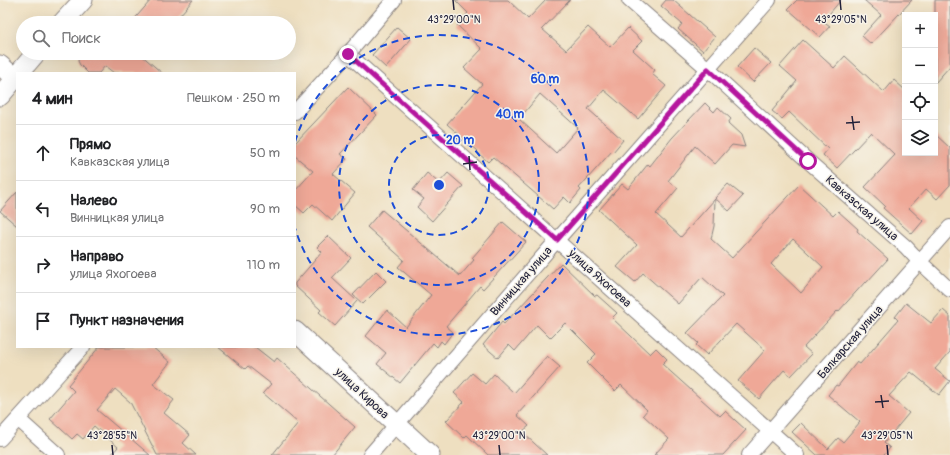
<!DOCTYPE html>
<html lang="ru">
<head>
<meta charset="utf-8">
<style>
  :root { --surface:#fff; --page:#f2f2f2; --text:#202124; --muted:#757577; --line:#e0e0e0 }
  body { margin:0; font-family:Pangolin,sans-serif; background:var(--page); color:var(--text) }
  .controls { position:absolute; right:12px; top:12px; display:grid; overflow:hidden; border-radius:0px; box-shadow:0 4px 16px #0002 }
  .controls button { width:36px; height:36px; display:grid; place-items:center; padding:0; border:0; border-bottom:1px solid var(--line); background:var(--surface); color:var(--text); font:20px sans-serif }
  .stop { position:absolute; width:12px; height:12px; margin:-9px; border:3px solid #b5179e; border-radius:50%; background:#fff }
  .stop.end { background:#b5179e; border-color:#fff; box-shadow:0 1px 4px #0008 }
  .list { margin:0; padding:0; list-style:none }
  h2 { display:flex; justify-content:space-between; align-items:center; height:52px; margin:0; padding:0 16px; font-size:17px }
  h2 small { font-size:13px; font-weight:400; color:var(--muted) }
  .list li { display:grid; grid-template-columns:26px 1fr auto; gap:12px; align-items:center; box-sizing:border-box; height:56px; padding:0 16px; border-top:1px solid var(--line) }
  .list b { display:block; font-size:15px; white-space:nowrap }
  .list p { margin:0; font-size:13px; white-space:nowrap; color:var(--muted) }
  .list em { font-size:13px; font-style:normal; color:var(--muted) }
  .icon { flex:none; width:22px; height:22px; fill:none; stroke:currentColor; stroke-width:2; stroke-linecap:round; stroke-linejoin:round }
  .map { position:relative; flex:none; width:950px; height:455px; overflow:hidden }
  .search { position:absolute; background:var(--surface); box-shadow:0 4px 16px #0002; left:16px; top:16px; width:280px; height:44px; display:flex; align-items:center; gap:10px; box-sizing:border-box; padding:0 14px; border-radius:22px; color:var(--muted); font-size:15px }
  .panel { position:absolute; background:var(--surface); box-shadow:0 4px 16px #0002; left:16px; top:72px; width:280px; height:276px; border-radius:0px }
  .map>svg:first-child { display:block }
</style>
</head>
<body>
<div class="map">
<svg width="950" height="455" viewBox="0 0 950 455">
  <rect width="100%" height="100%" fill="#f7f3e8"/>
  <filter id="ink" filterUnits="userSpaceOnUse"><feTurbulence type="fractalNoise" baseFrequency=".025" numOctaves="2"/><feDisplacementMap in="SourceGraphic" scale="8" xChannelSelector="R" yChannelSelector="G"/><feConvolveMatrix kernelMatrix="1 2 1 2 8 2 1 2 1" color-interpolation-filters="sRGB"/></filter>
  <filter id="wash" filterUnits="userSpaceOnUse"><feTurbulence type="fractalNoise" baseFrequency=".012" numOctaves="4" result="noise"/><feDisplacementMap in="SourceGraphic" scale="16" xChannelSelector="R" yChannelSelector="G"/><feGaussianBlur stdDeviation="0.9" result="paint"/><feColorMatrix in="noise" values="0 0 0 0 0 0 0 0 0 0 0 0 0 0 0 0 0 1.4 0 .05"/><feComposite in="paint" operator="in"/></filter>
  <g filter="url(#wash)">
    <rect width="100%" height="100%" fill="#eedfc0"/>
    <g id="blocks">
      <!-- building -->
      <path fill="#efa897" fill-rule="evenodd" d="M151 0H193L173 23H131Z
        M455 0H508L528 19 546 0H570L542 29 566 50 588 27 610 47 628 28 642 41 633 50 655 70 652 74 666 86 638 119 604 90 588 109 623 140 613 152 612 151 579 188 581 190 570 203 564 197 553 209 493 157 488 162 477 152 478 151 447 124 482 84 464 68 482 49 457 25 468 13ZM540 94 578 128 556 153 519 119Z
        M666 0H673L715 37 703 51 678 29 682 24 661 6Z
        M797 0H841L823 21 830 26 820 37 788 9Z
        M864 0H912L871 44 862 36 881 15Z
        M935 0H950V66L935 83Z
        M397 27 411 39 386 68 372 55Z
        M803 40 834 68 845 56 884 92 894 80 905 90V153H935V134L950 148V185L937 199 926 189 909 208 923 221 912 234 883 208 885 206 865 187 895 155 871 132 837 168 823 155 828 149 789 112 782 119 772 111 797 81 780 66Z
        M754 48 771 63 753 82 737 67Z
        M80 53H139L162 73H114L105 66 99 73H88L80 65 78 61Z
        M348 87 377 115 340 154 347 159 333 174 355 193 332 221 313 204 304 213 295 205V191L313 171 295 156V143Z
        M705 103 714 112 718 107 731 119 728 123 741 135 745 147 732 145 715 164 695 146 668 181 678 188 656 214 681 237 715 199 714 226 711 239 732 258 799 185 833 216 838 211 858 229 857 231 888 259 866 283 865 282 838 312 837 311 804 347 812 354 791 376 784 370 759 399 738 381 765 350 736 324 707 355 696 345 698 343 687 333 723 296 702 277 678 304 643 273 635 282 617 267 637 245 599 210 622 184 628 189 648 164 650 166 672 138ZM793 239 823 267 801 293 771 264Z
        M427 173 439 183 448 173 463 186 432 221 417 207 424 199 413 190Z
        M728 184 743 196 729 211 715 198Z
        M17 192V226L0 211Z
        M382 210 460 276 474 260 472 258 503 222 526 242 483 289 480 286 446 326 453 332 444 344 441 341 437 347 433 343 400 383 377 364 386 353 366 336 387 310 406 327 431 295 398 267 404 260 367 227Z
        M328 236 351 258 332 278 357 301 335 326 319 312 321 310 295 286V283L322 252 317 247Z
        M561 263 595 296 597 295 617 313 612 318 650 354 656 348 667 359 662 364 720 416 725 411 746 430 723 455H654L669 439 643 415 647 410 621 385 615 391 587 363 596 354 565 323 550 338 537 325 515 351 509 345 498 358 483 345 502 322 504 324Z
        M376 271 386 281 363 304 353 295Z
        M906 303 931 323 943 310 950 316V352L935 369 950 381 939 395 911 372 889 396 909 413 884 443 890 448 884 455H817L792 432 801 423 828 449 838 438 843 442 860 422 828 395 836 385 838 386 857 362 860 364 898 320 895 317Z
        M99 347H152L170 362 153 384 174 400 164 413 190 435 183 443 196 455H157L130 402 115 389 97 410 150 455H111L118 447 94 426 83 439 77 434 72 439 50 419 74 391 68 385Z
        M218 347H255L274 362 277 358 355 427 332 455H272L298 423 263 393 271 384 248 366 245 369Z
        M547 356 560 367 517 415 529 426 522 432 547 455H488L467 435 464 438 446 421 464 402 454 393 472 373 485 384 494 374 514 393Z"/>
    </g>
  </g>
  <g filter="url(#ink)">
    <use href="#blocks" fill-opacity="0" stroke="#88807e" stroke-width="1"/>
    <g fill="none" stroke-linecap="round" stroke-linejoin="round">
      <!-- street casing -->
      <g stroke="#88807e" stroke-width="16">
        <path id="street" d="M629 0 708 69 808 161 906 247 920 262 950 290
          M348 54 797 455
          M295 112 348 54 394 0
          M18 419 58 455
          M0 439 83 347
          M370 455 557 240 769 0
          M749 455 950 227"/>
      </g>
      <!-- secondary casing -->
      <g stroke="#88807e" stroke-width="21">
        <path id="secondary" d="M62 23 83 0
          M0 65 17 80
          M19 73 36 53
          M0 96 17 76
          M295 331 430 455"/>
      </g>
      <!-- street -->
      <use href="#street" stroke="#fff" stroke-width="14"/>
      <!-- secondary -->
      <use href="#secondary" stroke="#fff" stroke-width="19"/>
    </g>
  </g>
  <g fill="none" stroke-linecap="round" stroke-linejoin="round" filter="url(#ink)">
    <!-- route -->
    <path stroke="#b5179e" stroke-width="5" d="M348 54 557 240 708 69 808 161"/>
  </g>
  <!-- ticks -->
  <path fill="none" stroke="#22223b" stroke-width="1.5" d="M453 0 454 10M840 0 841 10M852 116 854 130M846 123 860 122M469 156 470 170M463 164 477 162M881 395 883 408M875 402 889 401M112 445 113 455M499 445 500 455M887 445 888 455"/>
  <!-- distance rings -->
  <g fill="none" stroke="#1d4ed8" stroke-width="2" stroke-dasharray="7 5">
    <circle cx="439" cy="185" r="50"/>
    <circle cx="439" cy="185" r="100"/>
    <path d="M295 142A150 150 0 1 1 295 228"/>
  </g>
  <g text-anchor="middle" stroke-width="3" stroke-linejoin="round" paint-order="stroke">
    <!-- street labels -->
    <g font-size="12" fill="#22223b" stroke="#f7f3e8">
      <text transform="translate(862 208) rotate(41)" y="4">Кавказская улица</text>
      <text transform="translate(600 278) rotate(42)" y="4">улица Яхогоева</text>
      <text transform="translate(521 281) rotate(-49)" y="4">Винницкая улица</text>
      <text transform="translate(850 342) rotate(-49)" y="4">Балкарская улица</text>
      <text transform="translate(362 393) rotate(43)" y="4">улица Кирова</text>
    </g>
  </g>
  <g font-size="10" text-anchor="middle" fill="#22223b" stroke="#f7f3e8" stroke-width="3" stroke-linejoin="round" paint-order="stroke">
    <text x="454" y="23">43°29'00"N</text>
    <text x="841" y="23">43°29'05"N</text>
    <text x="112" y="439">43°28'55"N</text>
    <text x="499" y="439">43°29'00"N</text>
    <text x="887" y="439">43°29'05"N</text>
  </g>
  <circle cx="439" cy="185" r="6" fill="#1d4ed8" stroke="#f7f3e8" stroke-width="2"/>
  <g font-size="12" text-anchor="middle" font-weight="bold" fill="#1d4ed8" stroke="#f7f3e8" stroke-width="3" stroke-linejoin="round" paint-order="stroke">
    <text x="545" y="83">60 m</text>
    <text x="510" y="118">40 m</text>
    <text x="460" y="144">20 m</text>
  </g>
</svg>
<div class="controls">
<button>+</button>
<button>−</button>
<button><svg class="icon" aria-label="locate" viewBox="0 0 24 24"><circle cx="12" cy="12" r="6"/><path d="M12 2v4M12 18v4M2 12h4M18 12h4"/></svg></button>
<button><svg class="icon" aria-label="layers" viewBox="0 0 24 24"><path d="M12 4l9 5-9 5-9-5zM3 14l9 5 9-5"/></svg></button>
</div>
<div class="stop" style="left:808px;top:161px"></div>
<div class="stop end" style="left:348px;top:54px"></div>
<div class="search"><svg class="icon" aria-label="search" viewBox="0 0 24 24"><circle cx="10" cy="10" r="6"/><path d="M15 15l6 6"/></svg>Поиск</div>
<section class="panel">
<h2>4 мин<small>Пешком · 250 m</small></h2>
<ul class="list">
<li><svg class="icon" aria-label="ahead" viewBox="0 0 24 24"><path d="M12 20V5M6 11l6-6 6 6"/></svg><div><b>Прямо</b><p>Кавказская улица</p></div><em>50 m</em></li>
<li><svg class="icon" aria-label="left" viewBox="0 0 24 24"><path d="M17 20v-9H6M10 6l-5 5 5 5"/></svg><div><b>Налево</b><p>Винницкая улица</p></div><em>90 m</em></li>
<li><svg class="icon" aria-label="right" viewBox="0 0 24 24"><path d="M7 20v-9h11M14 6l5 5-5 5"/></svg><div><b>Направо</b><p>улица Яхогоева</p></div><em>110 m</em></li>
<li><svg class="icon" aria-label="arrive" viewBox="0 0 24 24"><path d="M6 21V4h12l-3 4 3 4H6"/></svg><div><b>Пункт назначения</b></div></li>
</ul>
</section>
</div>
</body>
</html>
